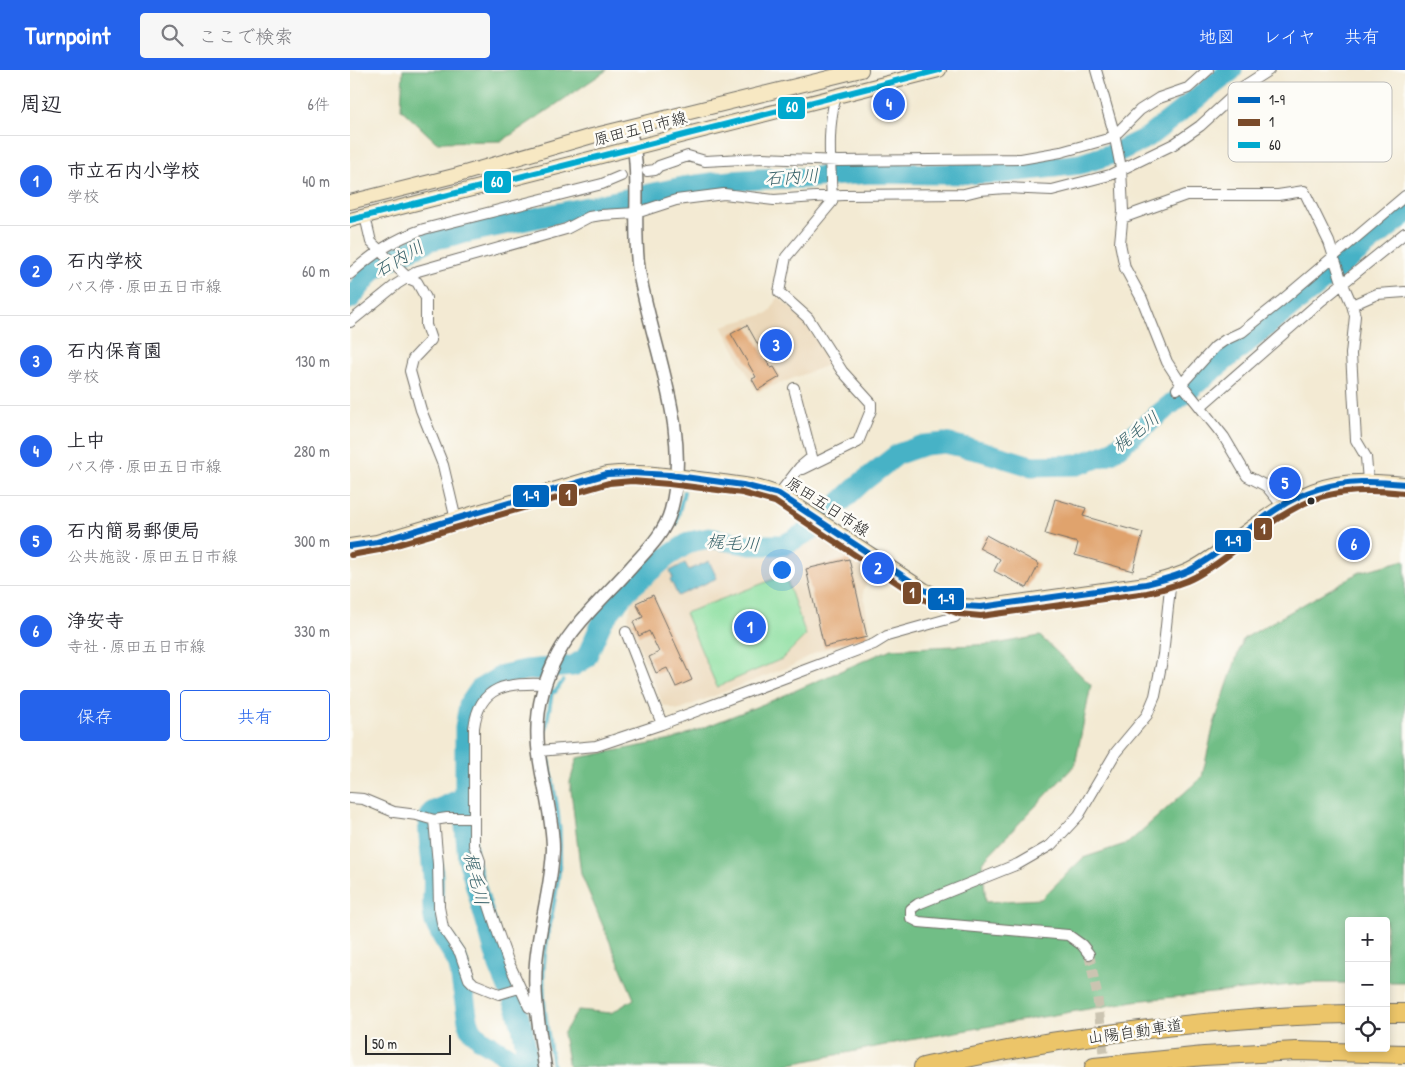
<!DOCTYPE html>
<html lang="ja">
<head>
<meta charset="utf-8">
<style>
  :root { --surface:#fff; --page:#f7f7f7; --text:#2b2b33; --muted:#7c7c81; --line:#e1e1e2; --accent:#2563eb }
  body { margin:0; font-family:"Patrick Hand","Klee One",sans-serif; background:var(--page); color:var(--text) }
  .controls { position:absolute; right:15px; bottom:15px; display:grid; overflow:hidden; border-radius:5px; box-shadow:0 2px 8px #0003 }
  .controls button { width:45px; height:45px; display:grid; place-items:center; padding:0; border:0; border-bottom:1px solid var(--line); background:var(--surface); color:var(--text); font:25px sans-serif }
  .scale { position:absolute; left:15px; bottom:12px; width:86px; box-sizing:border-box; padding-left:5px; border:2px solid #2b2b2b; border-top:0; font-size:14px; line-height:18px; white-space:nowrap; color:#2b2b2b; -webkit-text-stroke:4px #fdfcf7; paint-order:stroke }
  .you { position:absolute; left:431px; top:499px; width:18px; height:18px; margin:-12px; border:4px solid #fff; border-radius:50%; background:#1a73e8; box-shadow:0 0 0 8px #1a73e833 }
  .badge { display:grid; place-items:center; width:32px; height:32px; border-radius:50%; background:var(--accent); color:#fff; font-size:16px; font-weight:700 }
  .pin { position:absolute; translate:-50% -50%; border:2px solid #fff; box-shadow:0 1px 5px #0006 }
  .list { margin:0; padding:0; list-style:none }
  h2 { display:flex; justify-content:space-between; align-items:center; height:65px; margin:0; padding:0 20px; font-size:21px }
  h2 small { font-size:16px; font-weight:400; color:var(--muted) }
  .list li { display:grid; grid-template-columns:32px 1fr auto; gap:15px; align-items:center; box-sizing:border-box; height:90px; padding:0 20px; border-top:1px solid var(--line) }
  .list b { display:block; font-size:19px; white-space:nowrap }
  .list p { margin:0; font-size:16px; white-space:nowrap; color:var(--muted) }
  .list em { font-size:16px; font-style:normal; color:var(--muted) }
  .actions { display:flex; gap:10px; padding:15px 20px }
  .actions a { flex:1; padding:11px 0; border:1px solid var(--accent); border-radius:5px; text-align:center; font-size:18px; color:var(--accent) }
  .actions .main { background:var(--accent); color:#fff }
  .icon { flex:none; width:28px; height:28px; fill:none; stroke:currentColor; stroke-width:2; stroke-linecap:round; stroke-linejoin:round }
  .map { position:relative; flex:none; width:1055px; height:997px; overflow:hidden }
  header { display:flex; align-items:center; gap:30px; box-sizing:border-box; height:70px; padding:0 25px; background:var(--accent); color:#fff }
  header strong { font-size:24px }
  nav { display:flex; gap:28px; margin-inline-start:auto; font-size:18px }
  .search { width:350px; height:45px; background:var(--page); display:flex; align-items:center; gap:12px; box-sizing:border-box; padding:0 18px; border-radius:5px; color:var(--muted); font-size:19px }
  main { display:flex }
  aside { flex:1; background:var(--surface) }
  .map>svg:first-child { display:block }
</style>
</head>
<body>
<header>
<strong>Turnpoint</strong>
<div class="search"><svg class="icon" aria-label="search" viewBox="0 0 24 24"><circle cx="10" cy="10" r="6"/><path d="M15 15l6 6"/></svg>ここで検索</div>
<nav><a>地図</a><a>レイヤ</a><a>共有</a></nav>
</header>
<main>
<aside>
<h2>周辺<small>6件</small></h2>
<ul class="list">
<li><span class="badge">1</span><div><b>市立石内小学校</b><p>学校</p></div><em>40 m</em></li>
<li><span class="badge">2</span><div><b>石内学校</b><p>バス停 · 原田五日市線</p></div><em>60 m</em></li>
<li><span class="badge">3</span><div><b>石内保育園</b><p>学校</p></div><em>130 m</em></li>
<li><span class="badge">4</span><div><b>上中</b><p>バス停 · 原田五日市線</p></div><em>280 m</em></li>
<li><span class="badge">5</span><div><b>石内簡易郵便局</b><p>公共施設 · 原田五日市線</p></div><em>300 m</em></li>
<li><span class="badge">6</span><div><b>浄安寺</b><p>寺社 · 原田五日市線</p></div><em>330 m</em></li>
</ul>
<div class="actions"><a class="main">保存</a><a>共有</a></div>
</aside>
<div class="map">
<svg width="1055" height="997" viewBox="0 0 1055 997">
  <rect width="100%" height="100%" fill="#fdfcf7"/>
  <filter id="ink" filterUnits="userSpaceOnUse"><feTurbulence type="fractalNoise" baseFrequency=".02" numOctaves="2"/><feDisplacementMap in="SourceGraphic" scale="10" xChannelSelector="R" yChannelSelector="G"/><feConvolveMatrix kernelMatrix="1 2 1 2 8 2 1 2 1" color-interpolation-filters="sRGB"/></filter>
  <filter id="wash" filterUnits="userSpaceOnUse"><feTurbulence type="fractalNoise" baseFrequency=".0096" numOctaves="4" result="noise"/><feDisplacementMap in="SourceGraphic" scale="20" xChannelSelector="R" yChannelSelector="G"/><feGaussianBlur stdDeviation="1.12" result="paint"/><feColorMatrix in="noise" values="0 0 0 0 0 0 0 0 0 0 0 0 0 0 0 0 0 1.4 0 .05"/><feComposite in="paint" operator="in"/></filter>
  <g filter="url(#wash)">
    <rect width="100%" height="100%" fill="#f3ead3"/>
    <!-- built -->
    <path fill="#ebd8ba" d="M428 227 453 249 481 294 407 322 372 256 419 243Z
      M475 462 525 496 513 521 520 566 467 582 441 596 328 640 313 635 278 548 282 530 334 484 357 477 422 487 443 482Z"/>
    <!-- green -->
    <path fill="#8cdfa0" stroke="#5c8566" d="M435 505 456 565 432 589 367 617 335 543Z"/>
    <!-- forest -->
    <path fill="#71be86" stroke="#4e7458" d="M53 0H257L152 71 86 72 51 39Z
      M1055 490V912H1036V851H999V913H960L784 931 560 970 426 997H219L213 964 228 940 261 943 284 929 231 804 220 712 227 688 322 670 421 631 541 579 646 574 690 566 741 615 725 695 632 792 636 832 691 829 733 788 778 773 852 707 864 654 893 569 1010 502Z"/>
    <!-- water -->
    <path fill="#47b2c6" stroke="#396e78" d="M359 491 367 508 328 526 320 509 323 508 320 501 335 493 339 500Z"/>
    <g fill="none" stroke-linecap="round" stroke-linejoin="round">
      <!-- stream -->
      <path stroke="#47b2c6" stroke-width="4" d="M326 454 334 422
        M196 659 202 622H205L213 611
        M199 690C204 720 211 750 210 781 210 819 197 856 194 894 191 929 198 963 203 997"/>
      <!-- river -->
      <path stroke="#47b2c6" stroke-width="21" d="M0 229 23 200 49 185 81 170 333 117 369 112 408 109 453 108 521 103 591 104 652 103 730 94 765 83 798 67 882 0
        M115 727 82 742 79 747C77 766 82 786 83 805 85 821 80 836 85 852 91 868 103 880 109 896L119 957 130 969 175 997
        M179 997 173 961 167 939 149 896 118 789 115 756V658L119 635 130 619 153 605 176 600 223 596 236 588 253 550 278 520 317 487 340 472 359 468 400 475H434L461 460 511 413 548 384 574 375 595 373 631 381 681 396 727 395 761 383 1055 144"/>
    </g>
    <g id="blocks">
      <!-- building -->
      <path fill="#e0a36d" d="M397 255 421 298 424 297 430 307 408 320 402 309 406 307 381 264Z
        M705 429 736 438 733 446 793 463 783 501 725 485 728 473 695 464Z
        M636 465 689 494 677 518 644 501 650 489 629 478Z
        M499 489 517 567 474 577 456 499Z
        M303 525 342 610 326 617 317 598 306 603 299 587 309 582 299 561 289 566 283 552 293 547 286 533Z"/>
    </g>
  </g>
  <g filter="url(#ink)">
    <use href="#blocks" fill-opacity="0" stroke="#716e66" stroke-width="1"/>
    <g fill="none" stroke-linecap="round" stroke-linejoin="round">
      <!-- minor-tunnel -->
      <path stroke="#cbc4b1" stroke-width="10" stroke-dasharray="10 5" stroke-linecap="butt" d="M739 884 747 924 755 997"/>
      <!-- minor casing -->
      <g stroke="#716e66" stroke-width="12">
        <path id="minor" d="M746 0 764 63 771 98 773 141 770 173 775 198 792 229 817 292 830 312 874 367 897 406 916 416 932 435
          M297 101 305 100 309 96 338 86 355 91 412 88 489 91 671 89 711 82 758 69 768 62 790 40 809 28 838 18 858 0
          M15 146 21 172 58 208 67 212 76 228V255L81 270 63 289 60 301 71 340 93 395 106 450
          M772 148 836 125H928L954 121 979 172 992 212 1002 235 1005 246 1001 284 1006 370 1016 387 1018 411
          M0 204C24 183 44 169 74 159L252 114 271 106
          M1002 235 1027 224 1055 222
          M0 252 47 214 68 201 216 159 239 147 251 145 286 143 326 130 374 124 424 130 493 125 614 124 630 120 656 118 702 120 760 105 824 74 850 56 894 16 919 0
          M827 319 865 277 875 270 892 262 931 231 1055 126
          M851 336 972 230 1055 163
          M450 397 453 399 508 372 521 340V333L492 301 458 248 429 222 436 187 482 132C481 97 476 60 486 26
          M429 424 450 397 462 387 444 318
          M276 562 312 654
          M189 681 246 676 312 654 524 574 537 566 605 547 612 536
          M0 728 13 729 44 742 67 745 84 750 97 748H124
          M84 750 88 794 89 837 93 858 110 883 119 909 124 914 149 924 169 918
          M739 884 732 875 718 865 569 852 561 848V839L568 834 668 794 701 775 729 745 766 682 797 645 805 626 813 585 821 508
          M187 940 179 937 158 891 148 863 129 805 130 791 124 775V658C129 614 159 613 195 614"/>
      </g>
      <!-- tertiary casing -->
      <g stroke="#716e66" stroke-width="15">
        <path id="tertiary" d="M195 997C190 963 183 928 186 893 189 855 202 817 203 779 203 744 191 711 188 676 185 644 193 612 208 584 225 552 261 521 285 493 300 477 315 462 321 440 342 363 302 277 289 201 283 162 289 124 285 86 284 76 281 66 279 57"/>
      </g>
      <!-- secondary casing -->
      <g stroke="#716e66" stroke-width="16">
        <path id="secondary" d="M0 132 108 105 242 66 511 0
          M0 150 589 0
          M0 476 27 472 257 404C290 400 324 406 357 410 381 413 406 415 429 424L574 520 612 536 631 537 796 514C811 510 826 507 840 500 890 474 929 424 987 414 1010 410 1032 412 1055 414"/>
      </g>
      <!-- motorway casing -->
      <g stroke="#716e66" stroke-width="20">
        <path id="motorway" d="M1036 943H1055
          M573 997C618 988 663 978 708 971 804 957 901 946 999 944
          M744 997 854 986 946 981 1055 984"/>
      </g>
      <!-- minor -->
      <use href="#minor" stroke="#fff" stroke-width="10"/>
      <!-- tertiary -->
      <use href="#tertiary" stroke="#fff" stroke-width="12"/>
      <!-- secondary -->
      <use href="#secondary" stroke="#f7e8c3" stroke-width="14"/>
      <!-- motorway -->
      <use href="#motorway" stroke="#ecc569" stroke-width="18"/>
      <!-- bus-1 casing -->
      <g stroke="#fdfcf7" stroke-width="10">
        <path id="bus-1" d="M0 476 27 472 257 404 282 403 320 405 393 415 429 424 574 520 612 536 631 537 796 514C811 510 826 507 840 500 884 477 919 434 968 419 997 410 1025 411 1055 414"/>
      </g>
      <!-- bus-2 casing -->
      <g stroke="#fdfcf7" stroke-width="10">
        <path id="bus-2" d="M1 485 29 480 259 413 282 411 319 414 392 423 425 432 570 528 609 544 631 546 797 523C813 519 830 515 845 507 888 484 923 442 971 427 998 419 1026 420 1054 423"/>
      </g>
      <!-- bus-3 casing -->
      <g stroke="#fdfcf7" stroke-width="10">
        <path id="bus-3" d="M0 150 589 0"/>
      </g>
      <!-- bus-1 -->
      <use href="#bus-1" stroke="#0065bd" stroke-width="6"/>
      <!-- bus-2 -->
      <use href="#bus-2" stroke="#7a4b2a" stroke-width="6"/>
      <!-- bus-3 -->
      <use href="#bus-3" stroke="#00a9ce" stroke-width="6"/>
    </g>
  </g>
  <!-- markers -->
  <circle fill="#2b2b2b" stroke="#fdfcf7" stroke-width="2" cx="961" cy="431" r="4.5"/>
  <g text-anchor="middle" stroke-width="5" stroke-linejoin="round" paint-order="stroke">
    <!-- street labels -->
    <g font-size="16" fill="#2b2b2b" stroke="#fdfcf7">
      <text transform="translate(290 58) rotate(-14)" y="6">原田五日市線</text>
      <text transform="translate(478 436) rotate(33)" y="6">原田五日市線</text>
      <text transform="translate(785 961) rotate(-8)" y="6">山陽自動車道</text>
    </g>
    <!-- water labels -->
    <g font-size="18" font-style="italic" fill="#366169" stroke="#fdfcf7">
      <text transform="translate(442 107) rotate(-3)" y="6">石内川</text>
      <text transform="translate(49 189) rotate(-30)" y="6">石内川</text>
      <text transform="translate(786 362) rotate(-38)" y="6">梶毛川</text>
      <text transform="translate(383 473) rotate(4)" y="6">梶毛川</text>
      <text transform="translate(126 809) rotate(77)" y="6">梶毛川</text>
    </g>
  </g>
  <!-- legend -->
  <rect x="878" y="12" width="164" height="80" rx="8" fill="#fdfcf7" stroke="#bebdba" stroke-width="1"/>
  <rect x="888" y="27" width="22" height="6" fill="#0065bd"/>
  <rect x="888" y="49" width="22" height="7" fill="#7a4b2a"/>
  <rect x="888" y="72" width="22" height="6" fill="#00a9ce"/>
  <g font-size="14" fill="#2b2b2b">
    <text x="919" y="35">1-9</text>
    <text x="919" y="57">1</text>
    <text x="919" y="80">60</text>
  </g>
  <g stroke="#fdfcf7" stroke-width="2">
    <rect x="427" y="26" width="29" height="24" rx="5" fill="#00a9ce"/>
    <rect x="133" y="100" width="29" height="24" rx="5" fill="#00a9ce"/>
    <rect x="208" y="413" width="20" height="24" rx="5" fill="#7a4b2a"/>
    <rect x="162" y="414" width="38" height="24" rx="5" fill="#0065bd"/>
    <rect x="903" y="447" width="20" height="24" rx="5" fill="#7a4b2a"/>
    <rect x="864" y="459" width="38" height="24" rx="5" fill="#0065bd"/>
    <rect x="552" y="511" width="20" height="24" rx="5" fill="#7a4b2a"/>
    <rect x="577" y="517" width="38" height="24" rx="5" fill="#0065bd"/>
  </g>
  <g font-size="14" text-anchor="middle" font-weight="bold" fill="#fff">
    <text x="442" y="42">60</text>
    <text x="147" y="117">60</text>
    <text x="218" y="430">1</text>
    <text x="181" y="431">1-9</text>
    <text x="913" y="464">1</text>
    <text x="883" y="476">1-9</text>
    <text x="562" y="528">1</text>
    <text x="596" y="534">1-9</text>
  </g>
</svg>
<div class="controls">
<button>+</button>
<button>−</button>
<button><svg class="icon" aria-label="locate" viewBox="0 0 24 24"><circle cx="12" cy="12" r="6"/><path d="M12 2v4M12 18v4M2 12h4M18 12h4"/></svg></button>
</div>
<div class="scale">50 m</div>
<div class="you"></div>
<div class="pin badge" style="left:400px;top:557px">1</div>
<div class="pin badge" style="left:528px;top:498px">2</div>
<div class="pin badge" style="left:426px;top:275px">3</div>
<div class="pin badge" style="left:539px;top:34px">4</div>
<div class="pin badge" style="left:935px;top:413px">5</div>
<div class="pin badge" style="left:1004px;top:474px">6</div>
</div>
</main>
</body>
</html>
